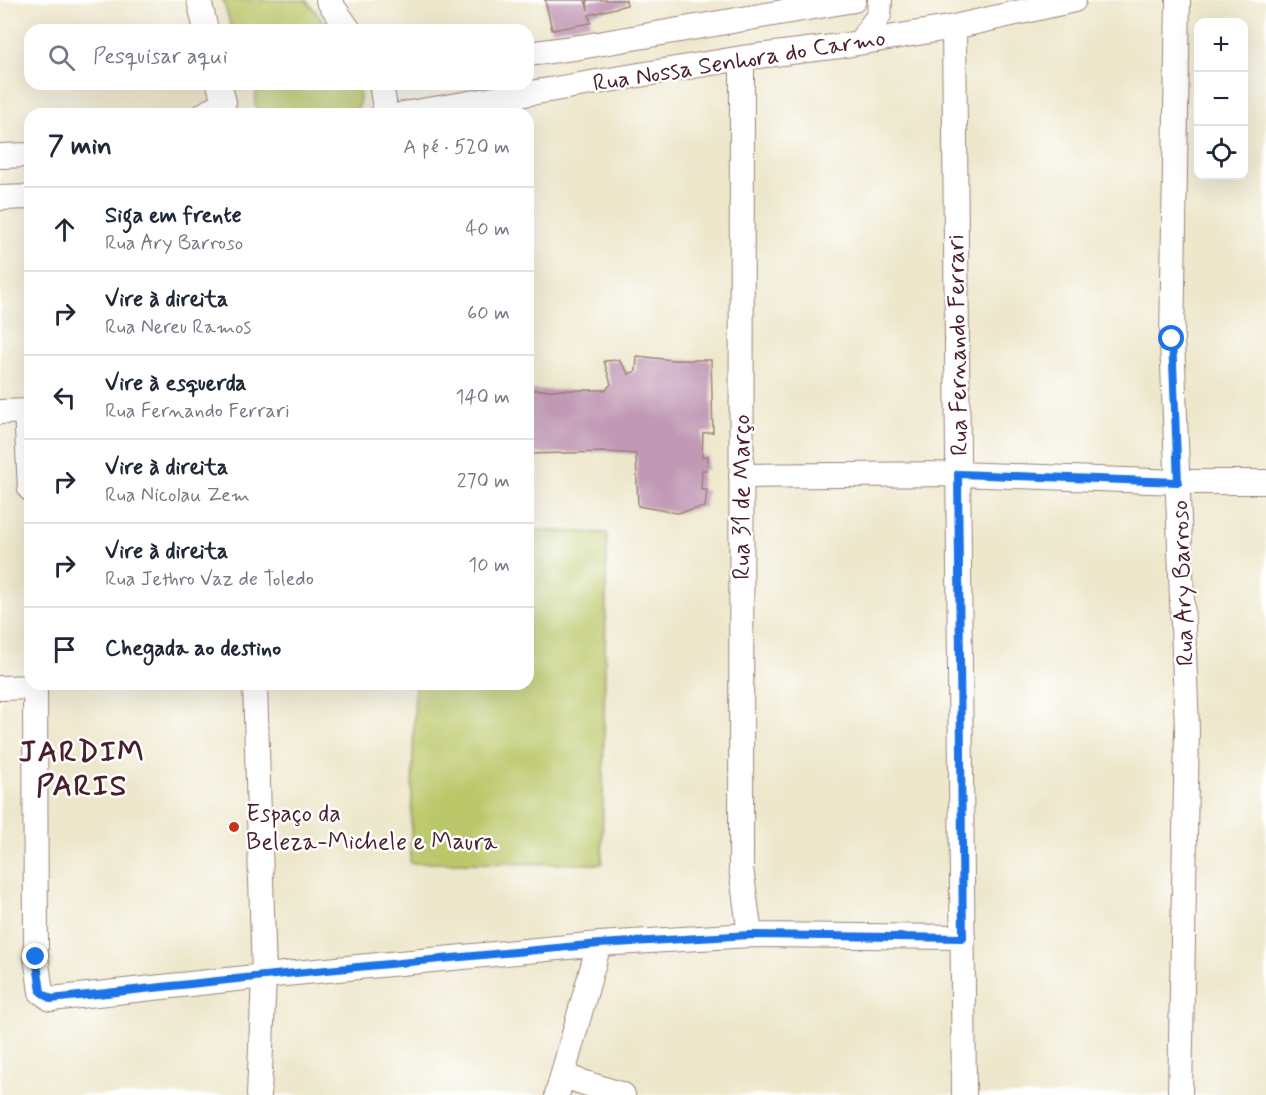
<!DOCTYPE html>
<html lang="pt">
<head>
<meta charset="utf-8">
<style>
  :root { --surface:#fff; --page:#f2f2f3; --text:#1f2937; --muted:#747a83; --line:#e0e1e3 }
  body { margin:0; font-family:Mynerve,sans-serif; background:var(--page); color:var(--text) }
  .controls { position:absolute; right:18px; top:18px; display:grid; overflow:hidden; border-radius:12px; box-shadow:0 6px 24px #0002 }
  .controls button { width:54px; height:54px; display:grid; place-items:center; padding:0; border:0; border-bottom:2px solid var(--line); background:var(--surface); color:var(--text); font:30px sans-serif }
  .stop { position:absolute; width:18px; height:18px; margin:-14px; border:4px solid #1a73e8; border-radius:50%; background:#fff }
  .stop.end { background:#1a73e8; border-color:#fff; box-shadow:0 2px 6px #0008 }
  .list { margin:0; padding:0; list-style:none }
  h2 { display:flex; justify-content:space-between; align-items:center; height:78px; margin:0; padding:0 24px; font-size:26px }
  h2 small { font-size:20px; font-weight:400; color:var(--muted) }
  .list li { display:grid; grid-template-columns:39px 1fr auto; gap:18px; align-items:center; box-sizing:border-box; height:84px; padding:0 24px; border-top:2px solid var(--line) }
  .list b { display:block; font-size:22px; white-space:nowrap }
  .list p { margin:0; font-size:20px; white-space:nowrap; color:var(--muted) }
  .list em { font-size:20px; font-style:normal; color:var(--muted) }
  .icon { flex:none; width:33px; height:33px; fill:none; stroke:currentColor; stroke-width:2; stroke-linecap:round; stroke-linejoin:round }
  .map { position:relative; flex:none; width:1266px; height:1095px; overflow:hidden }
  .search { position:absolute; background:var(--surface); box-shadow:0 6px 24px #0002; left:24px; top:24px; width:510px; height:66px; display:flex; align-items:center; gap:15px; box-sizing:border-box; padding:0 21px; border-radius:18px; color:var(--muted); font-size:22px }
  .panel { position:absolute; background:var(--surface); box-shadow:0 6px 24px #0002; left:24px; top:108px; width:510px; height:582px; border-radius:18px }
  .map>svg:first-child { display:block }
</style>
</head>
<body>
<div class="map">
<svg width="1266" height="1095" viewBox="0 0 1266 1095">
  <rect width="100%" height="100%" fill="#fff"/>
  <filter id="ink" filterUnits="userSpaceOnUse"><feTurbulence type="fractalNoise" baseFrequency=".0167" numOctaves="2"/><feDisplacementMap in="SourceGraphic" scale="12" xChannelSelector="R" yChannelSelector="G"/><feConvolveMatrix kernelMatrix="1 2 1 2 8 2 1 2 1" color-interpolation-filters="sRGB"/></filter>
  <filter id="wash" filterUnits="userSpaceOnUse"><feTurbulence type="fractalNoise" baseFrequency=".008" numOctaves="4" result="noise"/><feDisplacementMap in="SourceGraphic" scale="24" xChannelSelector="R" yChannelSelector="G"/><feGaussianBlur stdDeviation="1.35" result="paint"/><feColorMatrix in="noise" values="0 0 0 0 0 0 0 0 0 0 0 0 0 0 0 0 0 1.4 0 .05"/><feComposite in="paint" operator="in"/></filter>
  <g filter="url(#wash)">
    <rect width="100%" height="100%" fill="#ede7cb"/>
    <!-- green -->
    <path fill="#bbc86a" stroke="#82744a" stroke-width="1.5" d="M223 0H306L330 29 232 30Z
      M257 84H358L360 98 357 114H258L255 104Z
      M528 530 607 533 602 864 410 863 415 684H528Z"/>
    <g id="blocks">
      <!-- building -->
      <path fill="#c199b5" d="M545 0H585L588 10 587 0H626L627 5 589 15 591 23 552 30Z
        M637 356 673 360H711L713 432 703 433 702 457 708 456 707 470H702L701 490H707L705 507 677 513 638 506 636 454 606 452 528 454V390H606L611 384 604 361 619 360 629 374 636 371Z"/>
    </g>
  </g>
  <g filter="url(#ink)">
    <use href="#blocks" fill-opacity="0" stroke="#9c837b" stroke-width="1.5"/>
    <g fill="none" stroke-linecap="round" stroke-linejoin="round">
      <!-- minor casing -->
      <g stroke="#9c837b" stroke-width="26">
        <path id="minor" d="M199 0 206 30
          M328 0 349 30
          M1178 0 1172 339 1187 730 1180 1095
          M954 27 964 1095
          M860 42 879 15 880 0
          M528 54 580 47 854 0
          M742 58 741 868 750 935
          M381 84 386 114
          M205 114 224 102 219 84
          M403 114 742 58 840 46 954 27 1074 0
          M0 156 30 155
          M0 198 30 197
          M26 411 30 489
          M0 412 30 411
          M741 476 958 474 1178 482H1266
          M35 684 36 956 41 992 51 999 264 976 599 944 750 935 963 937
          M255 684 264 976 259 1095
          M0 688 35 687
          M563 1076 623 1095
          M557 1095 599 944"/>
      </g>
      <!-- minor -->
      <use href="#minor" stroke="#fff" stroke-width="24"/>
    </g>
  </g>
  <g fill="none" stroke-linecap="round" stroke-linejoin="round" filter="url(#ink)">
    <!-- route -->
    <path stroke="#1a73e8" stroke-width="8" d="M36 957 41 992 51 999 264 976 599 944 750 935 963 938 958 474 1178 482 1172 339"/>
  </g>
  <!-- markers -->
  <circle fill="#c8321e" stroke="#fff" stroke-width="2" cx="234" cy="827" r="6"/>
  <g text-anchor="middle" stroke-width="5" stroke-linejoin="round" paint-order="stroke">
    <!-- street labels -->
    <g font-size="24" fill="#4a1f2b" stroke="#fff">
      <text transform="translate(739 60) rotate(-9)" y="8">Rua Nossa Senhora do Carmo</text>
      <text transform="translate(957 345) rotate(-91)" y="8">Rua Fernando Ferrari</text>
      <text transform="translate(741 497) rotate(-90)" y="8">Rua 31 de Março</text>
      <text transform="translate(1182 583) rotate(-92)" y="8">Rua Ary Barroso</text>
    </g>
    <!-- poi labels -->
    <g font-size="24" fill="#4a1f2b" stroke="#fff" text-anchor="start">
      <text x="246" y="821">Espaço da<tspan x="246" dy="28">Beleza-Michele e Maura</tspan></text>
    </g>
    <!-- district labels -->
    <g font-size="30" font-weight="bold" letter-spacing="1.5" fill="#4a1f2b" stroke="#fff">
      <text x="82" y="761">JARDIM<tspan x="82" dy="34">PARIS</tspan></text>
    </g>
  </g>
</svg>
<div class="controls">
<button>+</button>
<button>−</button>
<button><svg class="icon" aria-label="locate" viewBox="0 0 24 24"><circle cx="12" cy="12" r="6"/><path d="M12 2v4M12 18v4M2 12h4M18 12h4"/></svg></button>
</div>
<div class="stop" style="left:1172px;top:339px"></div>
<div class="stop end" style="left:36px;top:957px"></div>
<div class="search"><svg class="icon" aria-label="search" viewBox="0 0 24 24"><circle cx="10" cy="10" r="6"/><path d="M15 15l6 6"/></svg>Pesquisar aqui</div>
<section class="panel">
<h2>7 min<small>A pé · 520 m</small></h2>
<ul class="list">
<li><svg class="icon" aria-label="ahead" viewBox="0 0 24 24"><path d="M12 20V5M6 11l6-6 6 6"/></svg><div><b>Siga em frente</b><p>Rua Ary Barroso</p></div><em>40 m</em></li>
<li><svg class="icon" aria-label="right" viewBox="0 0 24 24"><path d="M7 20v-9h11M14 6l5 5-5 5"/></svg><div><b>Vire à direita</b><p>Rua Nereu Ramos</p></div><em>60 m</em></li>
<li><svg class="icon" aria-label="left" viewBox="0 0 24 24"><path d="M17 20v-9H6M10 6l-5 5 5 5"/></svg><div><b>Vire à esquerda</b><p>Rua Fernando Ferrari</p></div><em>140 m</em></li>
<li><svg class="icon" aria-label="right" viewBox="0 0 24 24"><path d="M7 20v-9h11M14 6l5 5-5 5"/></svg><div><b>Vire à direita</b><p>Rua Nicolau Zem</p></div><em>270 m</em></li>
<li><svg class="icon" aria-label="right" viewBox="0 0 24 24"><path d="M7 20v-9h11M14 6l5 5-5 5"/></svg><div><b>Vire à direita</b><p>Rua Jethro Vaz de Toledo</p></div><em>10 m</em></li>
<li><svg class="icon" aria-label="arrive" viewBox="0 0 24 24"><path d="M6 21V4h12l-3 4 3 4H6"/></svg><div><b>Chegada ao destino</b></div></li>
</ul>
</section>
</div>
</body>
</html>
